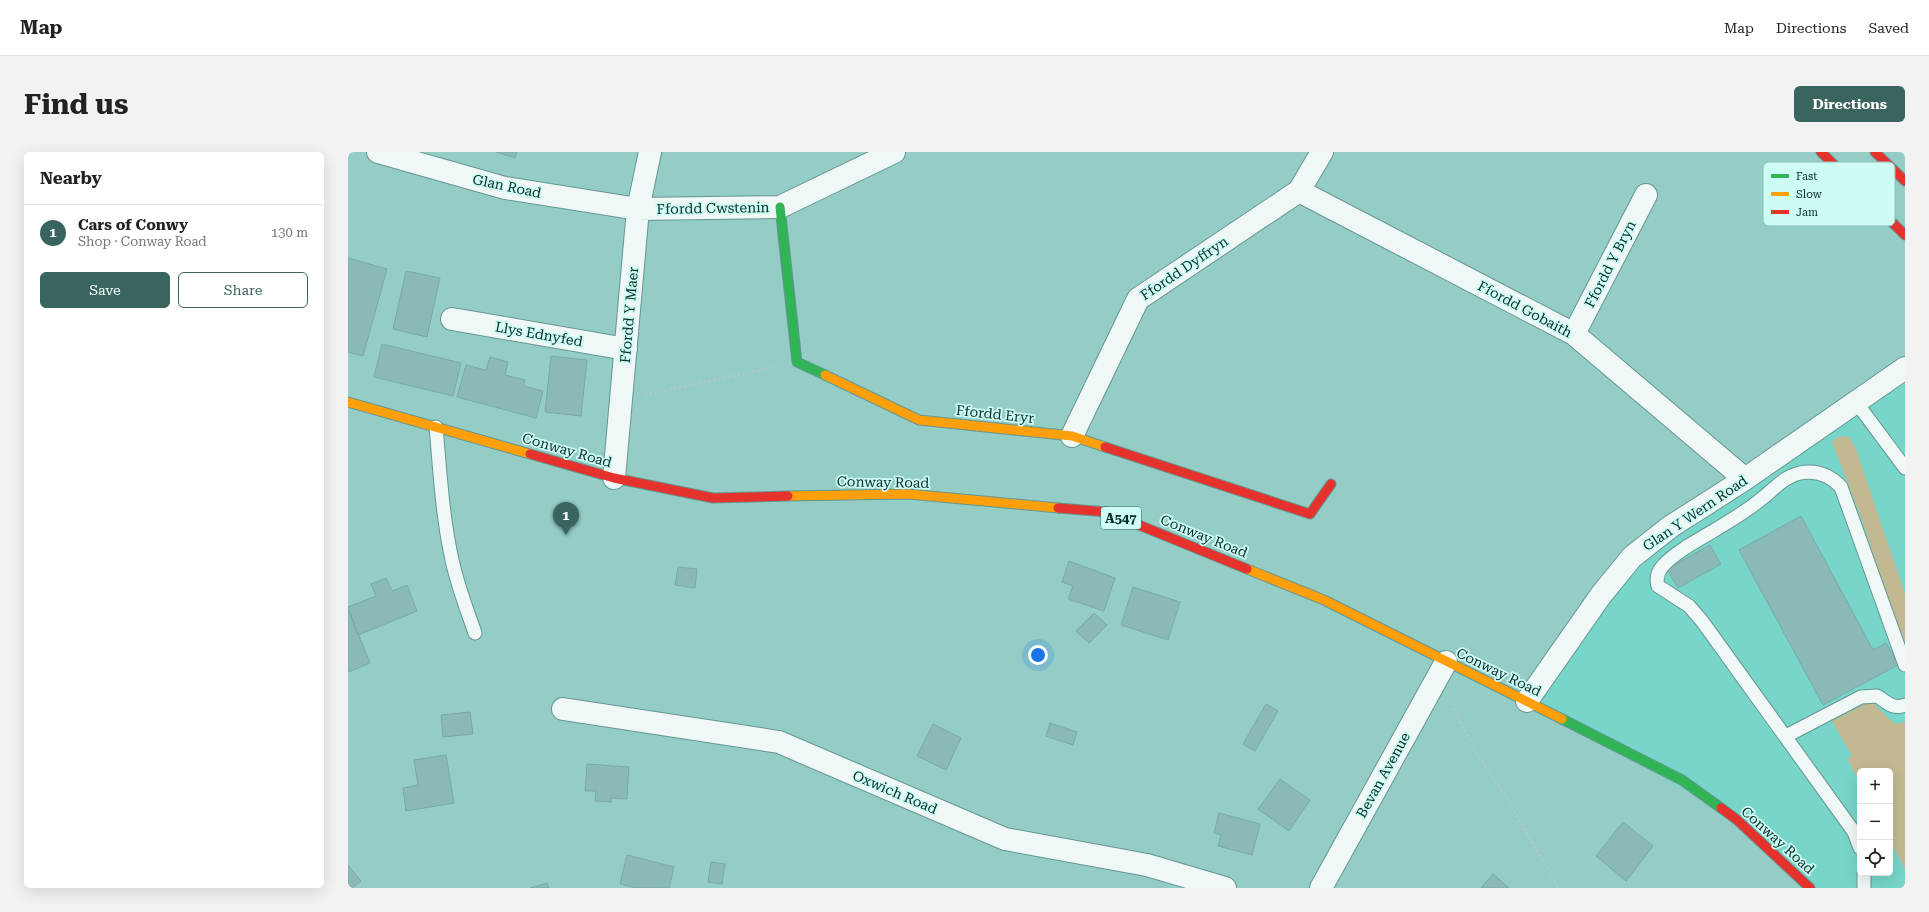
<!DOCTYPE html>
<html lang="en">
<head>
<meta charset="utf-8">
<style>
  :root { --surface:#fff; --page:#f2f2f2; --text:#222; --muted:#767676; --line:#e0e0e0; --accent:#3a655f }
  body { margin:0; font-family:"Roboto Serif",serif; background:var(--page); color:var(--text) }
  .controls { position:absolute; right:12px; bottom:12px; display:grid; overflow:hidden; border-radius:6px; box-shadow:0 4px 16px #0002 }
  .controls button { width:36px; height:36px; display:grid; place-items:center; padding:0; border:0; border-bottom:1px solid var(--line); background:var(--surface); color:var(--text); font:20px sans-serif }
  .you { position:absolute; left:690px; top:503px; width:14px; height:14px; margin:-10px; border:3px solid #fff; border-radius:50%; background:#1a73e8; box-shadow:0 0 0 6px #1a73e833 }
  .badge { display:grid; place-items:center; width:26px; height:26px; border-radius:50%; background:var(--accent); color:#fff; font-size:13px; font-weight:700 }
  .pin { position:absolute; translate:-50% -33px; filter:drop-shadow(0 1px 2px #0008) }
  .pin::after { content:''; position:absolute; top:21px; width:14px; height:12px; background:inherit; clip-path:polygon(0 0,100% 0,50% 100%) }
  .list { margin:0; padding:0; list-style:none }
  h2 { display:flex; justify-content:space-between; align-items:center; height:52px; margin:0; padding:0 16px; font-size:17px }
  h2 small { font-size:13px; font-weight:400; color:var(--muted) }
  .list li { display:grid; grid-template-columns:26px 1fr auto; gap:12px; align-items:center; box-sizing:border-box; height:56px; padding:0 16px; border-top:1px solid var(--line) }
  .list b { display:block; font-size:15px; white-space:nowrap }
  .list p { margin:0; font-size:13px; white-space:nowrap; color:var(--muted) }
  .list em { font-size:13px; font-style:normal; color:var(--muted) }
  .actions { display:flex; gap:8px; padding:12px 16px }
  .actions a { flex:1; padding:9px 0; border:1px solid var(--accent); border-radius:6px; text-align:center; font-size:14px; color:var(--accent) }
  .actions .main { background:var(--accent); color:#fff }
  .icon { flex:none; width:22px; height:22px; fill:none; stroke:currentColor; stroke-width:2; stroke-linecap:round; stroke-linejoin:round }
  .map { position:relative; flex:none; width:1557px; height:736px; overflow:hidden; border-radius:6px }
  header { display:flex; align-items:center; gap:24px; box-sizing:border-box; height:56px; padding:0 20px; background:var(--surface); border-bottom:1px solid var(--line) }
  header strong { font-size:19px }
  nav { display:flex; gap:22px; margin-inline-start:auto; font-size:14px }
  .intro { display:flex; align-items:center; justify-content:space-between; box-sizing:border-box; height:96px; padding:0 24px }
  h1 { margin:0; font-size:28px }
  .button { padding:10px 18px; border-radius:6px; background:var(--accent); color:#fff; font-size:14px; font-weight:700 }
  main { display:flex; gap:24px; padding:0 24px }
  aside { flex:1; background:var(--surface); border-radius:6px; box-shadow:0 4px 16px #0002 }
  .map>svg:first-child { display:block }
</style>
</head>
<body>
<header>
<strong>Map</strong>
<nav><a>Map</a><a>Directions</a><a>Saved</a></nav>
</header>
<div class="intro"><h1>Find us</h1><a class="button">Directions</a></div>
<main>
<aside>
<h2>Nearby<small></small></h2>
<ul class="list">
<li><span class="badge">1</span><div><b>Cars of Conwy</b><p>Shop · Conway Road</p></div><em>130 m</em></li>
</ul>
<div class="actions"><a class="main">Save</a><a>Share</a></div>
</aside>
<div class="map">
<svg width="1557" height="736" viewBox="0 0 1557 736">
  <rect width="100%" height="100%" fill="#94cdc6"/>
  <!-- built -->
  <path fill="#78d5c9" fill-rule="evenodd" d="M1557 216V736H1462L1388 667 1179 549 1284 405ZM1512 619H1542V721H1512Z"/>
  <!-- green -->
  <path fill="#c2b892" d="M1495 284 1501 285 1508 297 1557 442V490L1541 449 1514 368 1484 290 1490 285Z
    M1521 550 1527 553 1545 571H1557V717L1542 689V619H1512V631L1500 608 1501 605 1504 604 1484 569Z"/>
  <!-- building -->
  <path fill="#8ab9b8" stroke="#79a9a8" d="M148 0H169L167 6Z
    M0 106 39 117 15 204 0 200Z
    M58 119 92 126 79 185 45 177Z
    M34 192 113 211 105 244 26 225Z
    M203 204 239 208 233 264 197 260Z
    M142 205 160 210 157 223 177 228 176 234 195 239 188 266 109 245 118 213 138 218Z
    M1453 364 1525 498 1538 491 1550 513 1475 553 1391 398Z
    M1362 393 1373 412 1330 436 1319 417Z
    M721 409 767 426 756 459 720 447 725 434 714 430Z
    M330 415 349 417 347 436 327 433Z
    M38 426 44 439 59 433 69 459 10 483 0 455 28 444 23 432Z
    M785 435 832 450 820 488 773 473Z
    M0 457 22 511 0 520Z
    M746 461 759 473 741 491 728 479Z
    M918 552 930 559 907 599 895 592Z
    M122 560 125 582 95 585 93 563Z
    M702 571 729 580 725 593 698 584Z
    M585 572 613 586 598 618 569 604Z
    M98 603 106 651 58 659 55 636 70 633 66 608Z
    M239 612 281 615 279 647 263 646V650L247 649 248 639H237Z
    M932 627 962 648 941 679 910 657Z
    M871 661 912 672 904 703 870 694 873 683 866 681Z
    M1275 670 1305 694 1278 729 1248 704Z
    M279 703 326 715 321 736H288L272 732Z
    M363 710 377 712 374 732 360 730Z
    M0 713 13 729 4 736H0Z
    M1145 722 1161 736H1133Z
    M199 731 201 736H182Z"/>
  <g fill="none" stroke-linecap="round" stroke-linejoin="round">
    <!-- lane casing -->
    <g stroke="#659691" stroke-width="15">
      <path id="lane" d="M1508 250 1557 316
        M88 275C92 318 94 361 103 403 108 430 118 455 127 481
        M1438 584 1513 545 1529 544C1539 550 1545 558 1557 553
        M1512 696 1506 680 1354 469 1341 454 1310 434C1308 427 1309 421 1314 415 1321 406 1331 400 1340 394 1364 379 1390 366 1412 348 1426 338 1434 325 1452 321 1468 318 1482 323 1493 335L1557 513
        M1516 721V736"/>
    </g>
    <!-- street casing -->
    <g stroke="#659691" stroke-width="24">
      <path id="street" d="M30 0 157 36 290 57 432 55 546 0
        M951 39 1226 182 1397 327
        M104 167 278 197
        M1226 182 1298 43
        M724 284 790 147 951 39 974 0
        M266 326 290 57 302 0
        M1179 549 1253 443 1284 405 1322 375 1397 327 1557 216
        M215 557 431 590 657 687 799 713 877 736
        M973 736 1098 510"/>
    </g>
    <!-- fast casing -->
    <g stroke="#659691" stroke-width="11">
      <path id="fast" d="M432 55 449 210 477 223
        M1214 567 1334 628 1373 656"/>
    </g>
    <!-- slow casing -->
    <g stroke="#659691" stroke-width="11">
      <path id="slow" d="M477 223 571 268 724 284 757 295
        M0 250 182 302
        M440 344 560 342 710 356
        M899 417 976 448 1214 567"/>
    </g>
    <!-- jam casing -->
    <g stroke="#659691" stroke-width="11">
      <path id="jam" d="M1473 0 1557 83
        M1527 0 1557 29
        M757 295 962 362 983 332
        M182 302 266 326 365 346 440 344
        M710 356 759 360 899 417
        M1373 656 1388 667 1462 736"/>
    </g>
    <!-- path -->
    <path stroke="#b6c7c4" stroke-width="2.5" stroke-dasharray="2 3" stroke-linecap="butt" d="M297 243 426 215
      M1104 551C1118 589 1142 620 1163 654 1179 681 1194 709 1211 736"/>
    <!-- lane -->
    <use href="#lane" stroke="#eff8f6" stroke-width="13"/>
    <!-- street -->
    <use href="#street" stroke="#eff8f6" stroke-width="22"/>
    <!-- fast -->
    <use href="#fast" stroke="#30b455" stroke-width="9"/>
    <!-- slow -->
    <use href="#slow" stroke="#ff9f0a" stroke-width="9"/>
    <!-- jam -->
    <use href="#jam" stroke="#e5322d" stroke-width="9"/>
  </g>
  <g text-anchor="middle" stroke-width="3.5" stroke-linejoin="round" paint-order="stroke">
    <!-- shield labels -->
    <rect fill="#ccfcf4" stroke="#446b65" stroke-width="1" x="753" y="355" width="40" height="22" rx="3"/>
    <g font-size="13" font-weight="bold" fill="#092d28">
      <text x="773" y="371">A547</text>
    </g>
    <!-- street labels -->
    <g font-size="14" fill="#092d28" stroke="#ccfcf4">
      <text transform="translate(159 34) rotate(12)" y="5">Glan Road</text>
      <text transform="translate(365 56) rotate(-1)" y="5">Ffordd Cwstenin</text>
      <text transform="translate(1262 112) rotate(-63)" y="5">Ffordd Y Bryn</text>
      <text transform="translate(836 116) rotate(-34)" y="5">Ffordd Dyffryn</text>
      <text transform="translate(1177 157) rotate(28)" y="5">Ffordd Gobaith</text>
      <text transform="translate(281 163) rotate(-85)" y="5">Ffordd Y Maer</text>
      <text transform="translate(191 182) rotate(10)" y="5">Llys Ednyfed</text>
      <text transform="translate(647 262) rotate(6)" y="5">Ffordd Eryr</text>
      <text transform="translate(219 298) rotate(16)" y="5">Conway Road</text>
      <text transform="translate(535 330) rotate(1)" y="5">Conway Road</text>
      <text transform="translate(1347 361) rotate(-34)" y="5">Glan Y Wern Road</text>
      <text transform="translate(856 384) rotate(22)" y="5">Conway Road</text>
      <text transform="translate(1151 520) rotate(26)" y="5">Conway Road</text>
      <text transform="translate(1035 623) rotate(-61)" y="5">Bevan Avenue</text>
      <text transform="translate(547 640) rotate(23)" y="5">Oxwich Road</text>
      <text transform="translate(1430 688) rotate(42)" y="5">Conway Road</text>
    </g>
  </g>
  <!-- legend -->
  <rect x="1415" y="10" width="132" height="64" rx="6" fill="#ccfcf4" stroke="#92beb7" stroke-width="1"/>
  <rect x="1423" y="22" width="18" height="4" fill="#30b455"/>
  <rect x="1423" y="40" width="18" height="4" fill="#ff9f0a"/>
  <rect x="1423" y="58" width="18" height="4" fill="#e5322d"/>
  <g font-size="11" fill="#092d28">
    <text x="1448" y="28">Fast</text>
    <text x="1448" y="46">Slow</text>
    <text x="1448" y="64">Jam</text>
  </g>
</svg>
<div class="controls">
<button>+</button>
<button>−</button>
<button><svg class="icon" aria-label="locate" viewBox="0 0 24 24"><circle cx="12" cy="12" r="6"/><path d="M12 2v4M12 18v4M2 12h4M18 12h4"/></svg></button>
</div>
<div class="you"></div>
<div class="pin badge" style="left:218px;top:383px">1</div>
</div>
</main>
</body>
</html>
